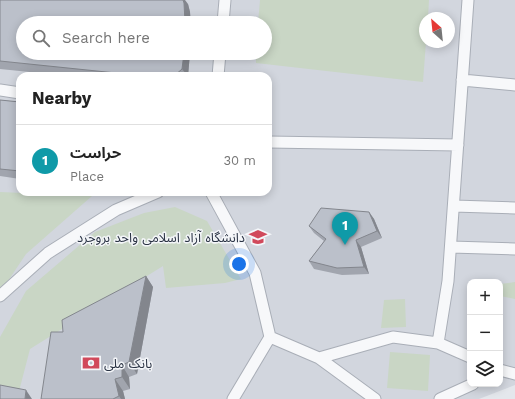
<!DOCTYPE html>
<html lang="en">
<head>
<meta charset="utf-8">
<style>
  :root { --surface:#fff; --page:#f6f6f6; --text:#222; --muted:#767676; --line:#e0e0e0; --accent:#ea580c }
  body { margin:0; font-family:"Work Sans","Noto Sans Arabic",sans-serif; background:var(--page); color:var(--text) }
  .controls { position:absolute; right:12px; bottom:12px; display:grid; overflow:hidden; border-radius:8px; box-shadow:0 2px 10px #0003 }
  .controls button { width:36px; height:36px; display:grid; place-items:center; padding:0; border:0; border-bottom:1px solid var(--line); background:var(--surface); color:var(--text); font:20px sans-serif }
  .compass { position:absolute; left:419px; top:12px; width:36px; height:36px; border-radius:50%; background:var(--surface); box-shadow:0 2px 10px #0003; rotate:333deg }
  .you { position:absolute; left:239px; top:264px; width:14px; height:14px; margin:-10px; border:3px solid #fff; border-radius:50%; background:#1a73e8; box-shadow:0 0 0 6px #1a73e833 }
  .badge { display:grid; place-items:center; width:26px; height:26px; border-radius:50%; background:var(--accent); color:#fff; font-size:13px; font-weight:700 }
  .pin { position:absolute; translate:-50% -33px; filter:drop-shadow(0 1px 2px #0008) }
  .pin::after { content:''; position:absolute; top:21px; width:14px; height:12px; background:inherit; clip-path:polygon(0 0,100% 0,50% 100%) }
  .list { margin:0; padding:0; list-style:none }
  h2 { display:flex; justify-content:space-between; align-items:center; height:52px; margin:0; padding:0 16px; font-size:17px }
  h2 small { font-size:13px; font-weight:400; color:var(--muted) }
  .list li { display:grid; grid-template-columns:26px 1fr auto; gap:12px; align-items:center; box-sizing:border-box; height:72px; padding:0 16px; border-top:1px solid var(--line) }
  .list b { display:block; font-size:15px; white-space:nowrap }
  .list p { margin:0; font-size:13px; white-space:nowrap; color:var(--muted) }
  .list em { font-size:13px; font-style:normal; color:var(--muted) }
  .icon { flex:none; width:22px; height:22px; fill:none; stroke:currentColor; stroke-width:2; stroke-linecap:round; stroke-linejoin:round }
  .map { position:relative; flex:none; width:515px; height:399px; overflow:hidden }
  .search { position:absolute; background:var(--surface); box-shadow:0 2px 10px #0003; left:16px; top:16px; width:256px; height:44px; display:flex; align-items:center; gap:10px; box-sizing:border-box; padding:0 14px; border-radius:22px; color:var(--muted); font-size:15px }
  .panel { position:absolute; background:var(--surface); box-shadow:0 2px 10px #0003; left:16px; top:72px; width:256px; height:124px; border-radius:12px }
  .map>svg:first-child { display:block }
</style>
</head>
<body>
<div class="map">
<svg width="515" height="399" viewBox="0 0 515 399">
  <rect width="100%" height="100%" fill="#e4e7ec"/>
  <!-- built -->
  <path fill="#d2d6de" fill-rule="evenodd" d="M0 0H515V385L479 399H0ZM425 18H449V42H425ZM23 23H265V53H23ZM20 76H268V192H20ZM470 282H500V384H470Z"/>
  <!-- grass -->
  <path fill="#c9d6c5" d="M260 0H429L428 18H425V42H426L423 82 256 63V53H265V23H258Z
    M0 192 92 196 26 254 0 293Z
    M175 207 207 221 241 279 225 283 166 288 163 266 30 349 17 399 0 396V337L26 291 95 232 144 213Z
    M515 282V299L500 296V284Z
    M405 299 406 327 381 328 384 300Z
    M390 352 430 355 428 391 387 388Z"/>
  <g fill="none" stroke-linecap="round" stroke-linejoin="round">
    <!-- service casing -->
    <g stroke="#a9aeb7" stroke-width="13">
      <path id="service" d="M223 23 225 0
        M218 76 220 53
        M462 80 515 85
        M0 90 20 93
        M268 142 458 145
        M211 192 255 273 270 337 319 358 375 399
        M454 206 515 208
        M451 247 515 249
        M0 296 48 253 116 210 158 192
        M438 343 448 281 468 0
        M319 358 393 337 438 343 470 357
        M500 370 515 374
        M233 399 270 337
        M440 399 473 384"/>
    </g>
    <!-- service -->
    <use href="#service" stroke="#f7f8fa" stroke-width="11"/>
  </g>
  <!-- wall -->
  <path fill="#a1a5ae" d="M0 0 188 4 190 12 23 53H190L188 76H69L0 69Z
    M0 100 20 102V179L0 176Z
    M369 212 374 219 382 238 361 247 369 274 342 275 314 269 309 261 324 241 314 233 309 226Z
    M146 276 153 287 137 374 129 377 130 389 123 391 125 399H41L63 332Z"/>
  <!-- shaded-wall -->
  <path fill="#83868d" d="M183 0H185L188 4 190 12 191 23H186L185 22Z
    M184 53H190L188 76 182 69Z
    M369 212 374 219 382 238 377 231Z
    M356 240 361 247 369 274 364 267Z
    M146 276 153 287 137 374 129 362Z
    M122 365 129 377 130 389 122 377Z
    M115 379 123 391 125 399H121L119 396Z
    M26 390 32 399H25Z"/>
  <!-- building -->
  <path fill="#bbc0ca" stroke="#83868d" d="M0 0H183L184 3 185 22 187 23H23V53H184L182 69 174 76H145L0 61Z
    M0 100 20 102V171L0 169Z
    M321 208 369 212 377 231 356 240 364 267 337 268 309 261 326 239 309 226Z
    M146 276 129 362 122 365V377L115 379 119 396 113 399H41L51 332H63L62 320Z
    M0 385 26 390 25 399H0Z"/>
  <!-- icons -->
  <defs>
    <g id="university-bare" transform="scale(1.38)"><path d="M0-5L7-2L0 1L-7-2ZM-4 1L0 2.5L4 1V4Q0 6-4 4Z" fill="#d1495b" stroke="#f4f6f9" stroke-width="2.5" paint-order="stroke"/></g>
    <g id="bank-bare" transform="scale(1.38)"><path d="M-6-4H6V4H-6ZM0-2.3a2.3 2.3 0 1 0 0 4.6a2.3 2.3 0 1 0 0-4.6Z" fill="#d1495b" stroke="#f4f6f9" stroke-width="2.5" paint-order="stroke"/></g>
  </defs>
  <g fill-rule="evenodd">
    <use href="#university-bare" x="258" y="237"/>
    <use href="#bank-bare" x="91" y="363"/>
  </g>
  <g text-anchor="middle" stroke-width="3" stroke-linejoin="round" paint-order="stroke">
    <!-- poi labels -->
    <g font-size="13" fill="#2b3445" stroke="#f4f6f9" text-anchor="end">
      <text x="245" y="242">دانشگاه آزاد اسلامی واحد بروجرد</text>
      <text x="104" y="368" text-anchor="start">بانک ملی</text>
    </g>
  </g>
</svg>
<div class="controls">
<button>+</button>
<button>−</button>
<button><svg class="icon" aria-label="layers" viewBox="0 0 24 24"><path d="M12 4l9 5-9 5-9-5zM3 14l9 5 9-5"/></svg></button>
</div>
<svg class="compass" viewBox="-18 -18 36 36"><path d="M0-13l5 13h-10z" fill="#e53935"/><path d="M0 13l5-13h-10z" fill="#767676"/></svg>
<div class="you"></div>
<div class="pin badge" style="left:345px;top:245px;background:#0f9aa8">1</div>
<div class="search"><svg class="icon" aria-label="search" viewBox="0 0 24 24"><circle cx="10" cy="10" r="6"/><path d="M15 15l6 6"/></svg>Search here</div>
<section class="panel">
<h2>Nearby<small></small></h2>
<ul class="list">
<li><span class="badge" style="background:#0f9aa8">1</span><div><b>حراست</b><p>Place</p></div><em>30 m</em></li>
</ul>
</section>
</div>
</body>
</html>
